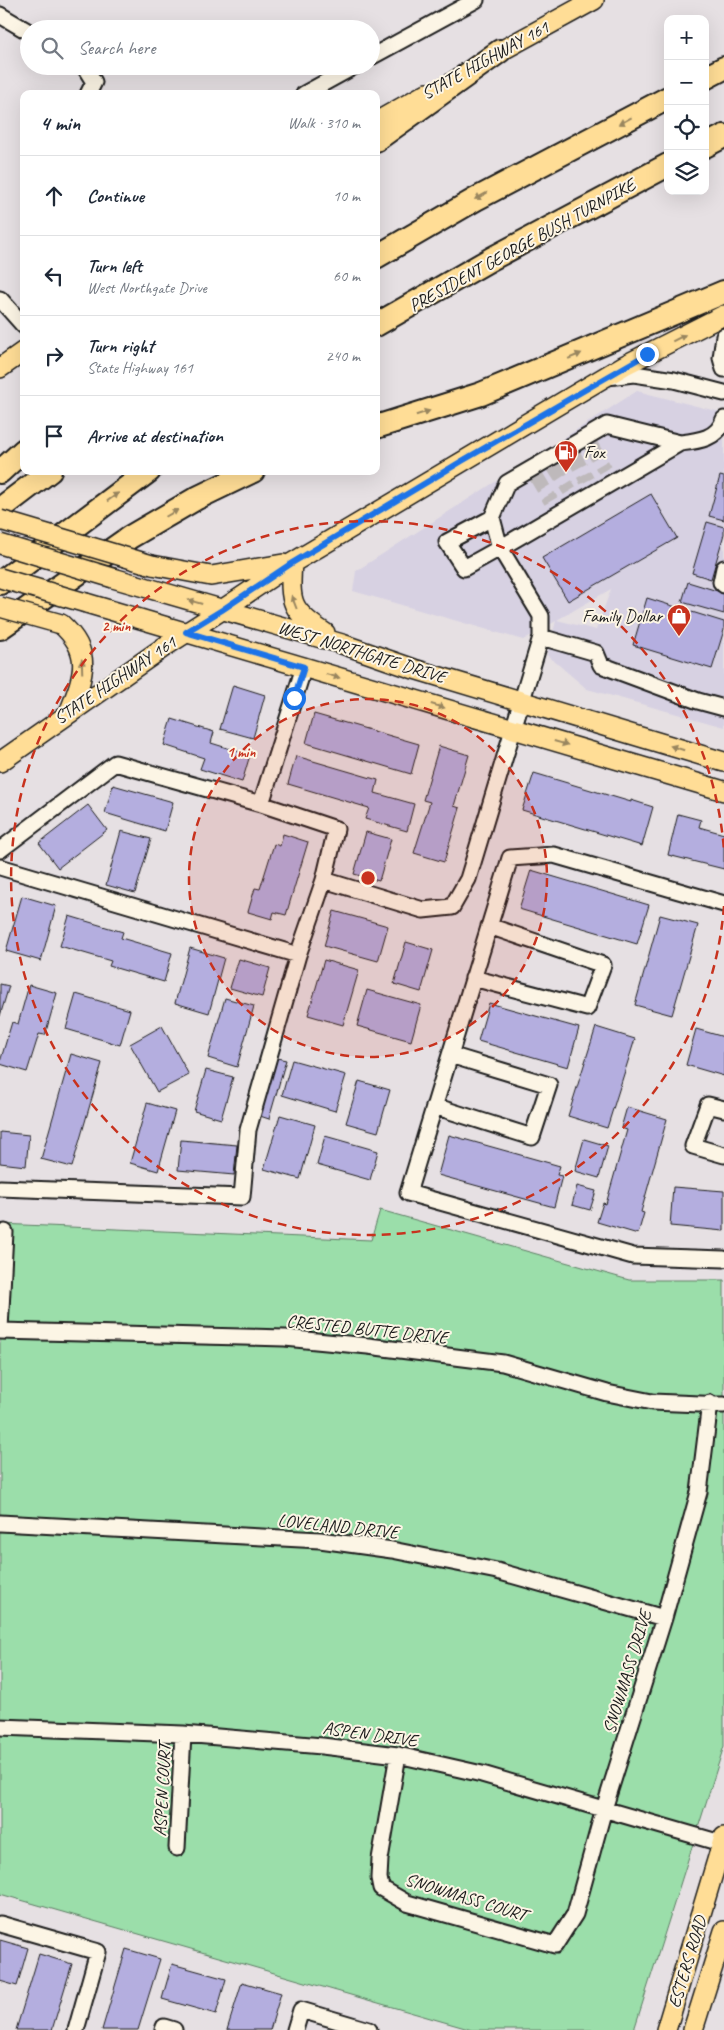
<!DOCTYPE html>
<html lang="en">
<head>
<meta charset="utf-8">
<style>
  :root { --surface:#fff; --page:#f6f6f7; --text:#1f2937; --muted:#747a83; --line:#e0e1e3 }
  body { margin:0; font-family:Caveat,sans-serif; background:var(--page); color:var(--text) }
  .controls { position:absolute; right:15px; top:15px; display:grid; overflow:hidden; border-radius:10px; box-shadow:0 5px 20px #0002 }
  .controls button { width:45px; height:45px; display:grid; place-items:center; padding:0; border:0; border-bottom:1px solid var(--line); background:var(--surface); color:var(--text); font:25px sans-serif }
  .stop { position:absolute; width:15px; height:15px; margin:-11px; border:4px solid #1a73e8; border-radius:50%; background:#fff }
  .stop.end { background:#1a73e8; border-color:#fff; box-shadow:0 1px 5px #0008 }
  .list { margin:0; padding:0; list-style:none }
  h2 { display:flex; justify-content:space-between; align-items:center; height:65px; margin:0; padding:0 20px; font-size:21px }
  h2 small { font-size:16px; font-weight:400; color:var(--muted) }
  .list li { display:grid; grid-template-columns:32px 1fr auto; gap:15px; align-items:center; box-sizing:border-box; height:80px; padding:0 20px; border-top:1px solid var(--line) }
  .list b { display:block; font-size:19px; white-space:nowrap }
  .list p { margin:0; font-size:16px; white-space:nowrap; color:var(--muted) }
  .list em { font-size:16px; font-style:normal; color:var(--muted) }
  .icon { flex:none; width:28px; height:28px; fill:none; stroke:currentColor; stroke-width:2; stroke-linecap:round; stroke-linejoin:round }
  .map { position:relative; flex:none; width:724px; height:2030px; overflow:hidden }
  .search { position:absolute; background:var(--surface); box-shadow:0 5px 20px #0002; left:20px; top:20px; width:360px; height:55px; display:flex; align-items:center; gap:12px; box-sizing:border-box; padding:0 18px; border-radius:28px; color:var(--muted); font-size:19px }
  .panel { position:absolute; background:var(--surface); box-shadow:0 5px 20px #0002; left:20px; top:90px; width:360px; height:385px; border-radius:10px }
  .map>svg:first-child { display:block }
</style>
</head>
<body>
<div class="map">
<svg width="724" height="2030" viewBox="0 0 724 2030">
  <rect width="100%" height="100%" fill="#e6e0e3"/>
  <filter id="ink" filterUnits="userSpaceOnUse"><feTurbulence type="fractalNoise" baseFrequency=".02" numOctaves="2"/><feDisplacementMap in="SourceGraphic" scale="10" xChannelSelector="R" yChannelSelector="G"/><feConvolveMatrix kernelMatrix="1 2 1 2 8 2 1 2 1" color-interpolation-filters="sRGB"/></filter>
  <g filter="url(#ink)">
    <!-- built -->
    <path fill="#d7d1e2" fill-rule="evenodd" d="M637 391 724 413V727L587 689 547 655 556 621 523 640 353 591 356 571ZM611 589 596 630 557 620Z"/>
    <!-- green -->
    <path fill="#9bdeaa" stroke="#5c7d63" d="M380 1210 629 1280H724V1746L634 2030H472L0 1894V1224L371 1240Z"/>
    <!-- building -->
    <path fill="#b4aedf" stroke="#1c1c1c" d="M720 476 724 477V520L709 516Z
      M651 494 677 538 568 601 542 558Z
      M707 522 724 527V534L711 579 692 573Z
      M688 582 724 593V614L682 602Z
      M647 598 724 622V630L712 669 633 645Z
      M233 685 265 695 253 738 220 729Z
      M314 714 419 744 411 774 306 743Z
      M172 719 214 732 211 743 250 755 242 782 200 769 204 758 164 745Z
      M439 746 469 755 454 806 460 808 444 862 414 853 430 802 423 800Z
      M296 756 378 780 375 793 414 804 407 831 365 819 369 808 288 784Z
      M534 773 631 802V800L653 807 642 846 522 810Z
      M113 785 173 802 165 831 105 813Z
      M88 805 107 830 58 868 39 843Z
      M678 814 701 820 699 827 724 834V869L668 855Z
      M121 831 151 839 135 893 106 885Z
      M366 832 391 839 379 881 354 874Z
      M283 834 308 842 286 915 274 912 272 919 248 912 255 888 260 889 274 844 280 846Z
      M531 870 649 905 637 944 519 909Z
      M22 896 56 906 41 961 6 951Z
      M334 911 388 926 378 961 324 946Z
      M660 915 698 925 672 1015 635 1005Z
      M69 916 123 932 121 938 172 953 164 982 109 966 111 961 60 946Z
      M406 942 433 950 421 992 394 984Z
      M190 948 224 958 209 1013 175 1003Z
      M239 959 270 968 262 997 230 988Z
      M324 960 359 970 343 1025 308 1015Z
      M0 984 9 986 0 1016Z
      M29 985 57 993 45 1035 39 1034 27 1072 0 1064V1062L12 1022 18 1024Z
      M367 990 421 1005 411 1041 357 1026Z
      M76 994 130 1010 120 1045 66 1029Z
      M225 998 254 1006 237 1067 208 1058Z
      M489 1003 579 1028 568 1067 478 1041Z
      M162 1026 189 1075 157 1092 130 1044Z
      M596 1027 635 1039 607 1128 568 1116Z
      M696 1029 724 1037V1076L686 1065Z
      M71 1054 102 1063 72 1167 41 1159Z
      M277 1058 286 1060 269 1119 260 1116Z
      M292 1060 346 1075 335 1111 282 1095Z
      M206 1070 233 1077 221 1119 194 1111Z
      M359 1081 390 1090 378 1132 346 1123Z
      M147 1103 175 1111 158 1171 130 1163Z
      M627 1107 667 1119 641 1212 644 1213 638 1234 597 1222 603 1203 606 1204 627 1130 621 1128Z
      M280 1115 315 1125 300 1179 264 1169Z
      M0 1132 29 1135 26 1166 0 1163Z
      M449 1135 560 1166 557 1175 562 1176 554 1207 438 1175Z
      M325 1136 378 1151 370 1180 317 1165Z
      M584 1139 608 1146 599 1178 575 1171Z
      M181 1140 237 1145 234 1175 178 1170Z
      M577 1186 596 1191 590 1210 572 1205Z
      M673 1187 724 1191V1231L670 1226Z
      M0 1940 28 1948 17 1986 0 1981Z
      M126 1949 160 1959 138 2030H102Z
      M39 1954 72 1964 52 2030H16Z
      M172 1964 226 1979 216 2014 162 1999Z
      M242 1982 281 1993 270 2030H227Z"/>
    <g fill="none" stroke-linecap="round" stroke-linejoin="round">
      <!-- minor-tunnel -->
      <path stroke="#beb9bb" stroke-width="15" stroke-dasharray="15 8" stroke-linecap="butt" d="M590 444 605 470
        M573 454 587 481
        M553 465 570 491
        M536 476 551 501"/>
      <!-- minor casing -->
      <g stroke="#1c1c1c" stroke-width="19">
        <path id="minor" d="M0 15 29 32
          M371 57 476 0
          M84 66 94 82 88 94
          M304 94 355 66
          M0 299 24 326
          M724 336 721 358 724 369
          M607 377 634 374 674 380 724 393
          M492 518 500 548 464 568 447 542 492 518 507 483 607 425 680 443
          M724 568 721 582 724 585
          M541 637V616L500 548 680 443C698 441 718 439 724 419
          M261 804 336 829 324 880
          M0 850 115 763 261 804 304 667
          M0 867 298 955
          M724 904 554 855 510 858 408 1193 633 1256 724 1259
          M473 978 587 1008 603 965 489 926
          M434 1106 532 1137 549 1085 450 1055
          M724 1109 708 1105 693 1146 724 1155
          M0 1188 242 1197 248 1130 298 955 324 880 423 910 452 907 468 879 541 637 596 653 601 665 698 701 724 708
          M0 1329 5 1232
          M0 1331 285 1338 368 1346 503 1363 607 1393 652 1402 724 1405
          M0 1523 320 1540 392 1550 497 1571 664 1618
          M0 1727 183 1734 322 1746 398 1755 482 1774 724 1844
          M398 1755 380 1859 379 1878 381 1888 407 1903 555 1945 575 1914 604 1809 664 1618 699 1492 710 1403
          M177 1848 183 1734
          M0 1924 98 1952 76 2030
          M163 2030 164 2027 174 2030
          M295 2030 301 2010 369 2030"/>
      </g>
      <!-- major casing -->
      <g stroke="#1c1c1c" stroke-width="22">
        <path id="major" d="M488 58 594 0
          M376 122 427 93
          M0 368 24 351
          M292 563C289 603 291 611 325 633
          M152 565 211 576 283 564
          M113 578 342 644 414 669 724 762
          M86 603 724 791
          M61 624C94 653 83 677 69 713
          M0 762 167 645 222 610 292 563 625 365 724 315
          M666 2030 724 1837
          M693 2030 724 1931"/>
      </g>
      <!-- highway casing -->
      <g stroke="#1c1c1c" stroke-width="26">
        <path id="highway" d="M705 78 724 68
          M376 140 500 51
          M705 146 724 136
          M376 257 476 199 668 98
          M376 325 491 259 668 165
          M376 427 481 394 724 292
          M0 472 24 450
          M0 509 50 471
          M0 583 149 471
          M0 628 130 537 197 498 253 471"/>
      </g>
      <!-- minor -->
      <use href="#minor" stroke="#fcf5e5" stroke-width="15"/>
      <!-- major -->
      <use href="#major" stroke="#ffdd96" stroke-width="19"/>
      <!-- highway -->
      <use href="#highway" stroke="#ffdd96" stroke-width="22"/>
      <!-- major-bridge casing -->
      <g stroke="#1c1c1c" stroke-width="22" stroke-linecap="butt">
        <path id="major-bridge" d="M0 520 152 565
          M0 544 113 578
          M0 578 86 603
          M0 607 61 624"/>
      </g>
      <!-- major-bridge -->
      <use href="#major-bridge" stroke="#ffdd96" stroke-width="19"/>
    </g>
    <!-- one-way arrows -->
    <defs><path id="oneway-solid" d="M-6-.8H1V-3.2L6.5 0L1 3.2V.8H-6Z" transform="scale(1.25)"/></defs>
    <g fill="#99865f">
      <use href="#oneway-solid" transform="translate(625 121) rotate(152)"/>
      <use href="#oneway-solid" transform="translate(481 196) rotate(152)"/>
      <use href="#oneway-solid" transform="translate(679 338) rotate(-27)"/>
      <use href="#oneway-solid" transform="translate(575 356) rotate(-23)"/>
      <use href="#oneway-solid" transform="translate(423 413) rotate(-17)"/>
      <use href="#oneway-solid" transform="translate(113 497) rotate(-36)"/>
      <use href="#oneway-solid" transform="translate(172 513) rotate(-30)"/>
      <use href="#oneway-solid" transform="translate(195 602) rotate(-164)"/>
      <use href="#oneway-solid" transform="translate(294 602) rotate(-111)"/>
      <use href="#oneway-solid" transform="translate(82 666) rotate(-92)"/>
      <use href="#oneway-solid" transform="translate(333 676) rotate(16)"/>
      <use href="#oneway-solid" transform="translate(438 706) rotate(16)"/>
      <use href="#oneway-solid" transform="translate(561 743) rotate(16)"/>
      <use href="#oneway-solid" transform="translate(677 748) rotate(-163)"/>
    </g>
  </g>
  <g fill="none" stroke-linecap="round" stroke-linejoin="round" filter="url(#ink)">
    <!-- route -->
    <path stroke="#1a73e8" stroke-width="6" d="M294 698 304 667 186 632 222 610 292 563 462 461 647 354"/>
  </g>
  <!-- distance rings -->
  <circle cx="368" cy="878" r="179" fill="#c8321e" fill-opacity=".12"/>
  <g fill="none" stroke="#c8321e" stroke-width="2.5" stroke-dasharray="9 6">
    <circle cx="368" cy="878" r="179"/>
    <path d="M724 906A357 357 0 1 1 724 850"/>
  </g>
  <!-- icons -->
  <defs>
    <g id="fuel-pin" transform="scale(1.25)"><path d="M0 17L-7.5 6A9.5 9.5 0 1 1 7.5 6Z" fill="#c8321e" stroke="#fcf5e5"/><path d="M-5.5-6h7V0h2V4h1.3V-2.5L3-4.5l.8-.8L6-3V5H2.5V1h-1V6h-7ZM-4.2-4.7v3.2H.2V-4.7Z" fill="#fff"/></g>
    <g id="shop-pin" transform="scale(1.25)"><path d="M0 17L-7.5 6A9.5 9.5 0 1 1 7.5 6Z" fill="#c8321e" stroke="#fcf5e5"/><path d="M-5-2.5h2.3a2.7 3.5 0 0 1 5.4 0H5L5.5 6h-11ZM-1.5-2.5h3a1.5 2.3 0 0 0-3 0Z" fill="#fff"/></g>
  </defs>
  <g fill-rule="evenodd">
    <use href="#fuel-pin" x="566" y="452"/>
    <use href="#shop-pin" x="679" y="616"/>
  </g>
  <g text-anchor="middle" stroke-width="4" stroke-linejoin="round" paint-order="stroke">
    <!-- street labels -->
    <g font-size="18" fill="#1c1c1c" stroke="#fcf5e5">
      <text transform="translate(485 60) rotate(-29)" y="6">STATE HIGHWAY 161</text>
      <text transform="translate(522 245) rotate(-29)" y="6">PRESIDENT GEORGE BUSH TURNPIKE</text>
      <text transform="translate(362 652) rotate(17)" y="6">WEST NORTHGATE DRIVE</text>
      <text transform="translate(115 680) rotate(-34)" y="6">STATE HIGHWAY 161</text>
      <text transform="translate(367 1329) rotate(6)" y="6">CRESTED BUTTE DRIVE</text>
      <text transform="translate(338 1526) rotate(6)" y="6">LOVELAND DRIVE</text>
      <text transform="translate(627 1672) rotate(-73)" y="6">SNOWMASS DRIVE</text>
      <text transform="translate(370 1734) rotate(8)" y="6">ASPEN DRIVE</text>
      <text transform="translate(162 1790) rotate(-87)" y="6">ASPEN COURT</text>
      <text transform="translate(466 1897) rotate(17)" y="6">SNOWMASS COURT</text>
      <text transform="translate(687 1962) rotate(-73)" y="6">ESTERS ROAD</text>
    </g>
    <!-- poi labels -->
    <g font-size="18" fill="#1c1c1c" stroke="#fcf5e5" text-anchor="start">
      <text x="584" y="458">Fox</text>
      <text x="662" y="622" text-anchor="end">Family Dollar</text>
    </g>
  </g>
  <circle cx="368" cy="878" r="8" fill="#c8321e" stroke="#fcf5e5" stroke-width="2.5"/>
  <g font-size="15" text-anchor="middle" font-weight="bold" fill="#c8321e" stroke="#fcf5e5" stroke-width="4" stroke-linejoin="round" paint-order="stroke">
    <text x="116" y="631">2 min</text>
    <text x="241" y="757">1 min</text>
  </g>
</svg>
<div class="controls">
<button>+</button>
<button>−</button>
<button><svg class="icon" aria-label="locate" viewBox="0 0 24 24"><circle cx="12" cy="12" r="6"/><path d="M12 2v4M12 18v4M2 12h4M18 12h4"/></svg></button>
<button><svg class="icon" aria-label="layers" viewBox="0 0 24 24"><path d="M12 4l9 5-9 5-9-5zM3 14l9 5 9-5"/></svg></button>
</div>
<div class="stop" style="left:294px;top:698px"></div>
<div class="stop end" style="left:647px;top:354px"></div>
<div class="search"><svg class="icon" aria-label="search" viewBox="0 0 24 24"><circle cx="10" cy="10" r="6"/><path d="M15 15l6 6"/></svg>Search here</div>
<section class="panel">
<h2>4 min<small>Walk · 310 m</small></h2>
<ul class="list">
<li><svg class="icon" aria-label="ahead" viewBox="0 0 24 24"><path d="M12 20V5M6 11l6-6 6 6"/></svg><div><b>Continue</b></div><em>10 m</em></li>
<li><svg class="icon" aria-label="left" viewBox="0 0 24 24"><path d="M17 20v-9H6M10 6l-5 5 5 5"/></svg><div><b>Turn left</b><p>West Northgate Drive</p></div><em>60 m</em></li>
<li><svg class="icon" aria-label="right" viewBox="0 0 24 24"><path d="M7 20v-9h11M14 6l5 5-5 5"/></svg><div><b>Turn right</b><p>State Highway 161</p></div><em>240 m</em></li>
<li><svg class="icon" aria-label="arrive" viewBox="0 0 24 24"><path d="M6 21V4h12l-3 4 3 4H6"/></svg><div><b>Arrive at destination</b></div></li>
</ul>
</section>
</div>
</body>
</html>
